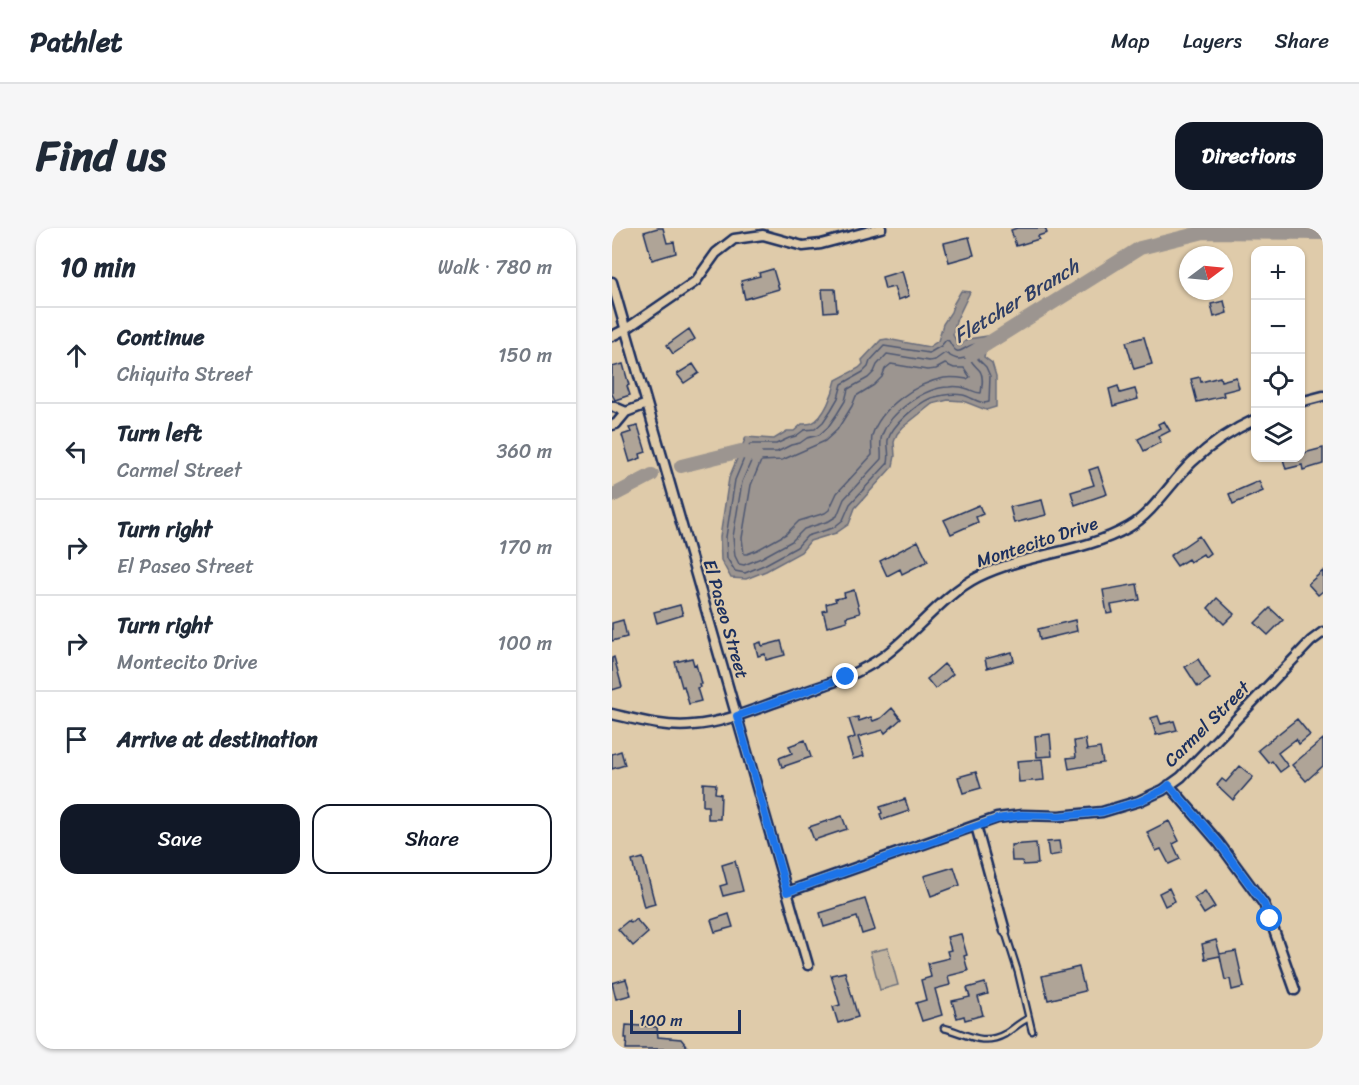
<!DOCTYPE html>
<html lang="en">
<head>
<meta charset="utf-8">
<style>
  :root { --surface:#fff; --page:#f6f6f7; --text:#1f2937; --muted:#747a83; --line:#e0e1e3; --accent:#111827 }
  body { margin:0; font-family:Sriracha,sans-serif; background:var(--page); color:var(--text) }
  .controls { position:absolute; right:18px; top:18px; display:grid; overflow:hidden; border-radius:12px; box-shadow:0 2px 4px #0004 }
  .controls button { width:54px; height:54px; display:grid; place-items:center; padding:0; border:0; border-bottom:2px solid var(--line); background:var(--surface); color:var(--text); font:30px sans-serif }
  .compass { position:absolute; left:567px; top:18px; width:54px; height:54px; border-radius:50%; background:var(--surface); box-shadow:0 2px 4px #0004; rotate:74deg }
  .scale { position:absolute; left:18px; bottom:15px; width:111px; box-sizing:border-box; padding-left:6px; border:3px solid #1b2f5e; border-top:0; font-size:16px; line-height:21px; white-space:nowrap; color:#1b2f5e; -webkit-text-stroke:4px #dfcbaa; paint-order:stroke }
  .stop { position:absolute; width:18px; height:18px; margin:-14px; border:4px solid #1a73e8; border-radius:50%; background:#fff }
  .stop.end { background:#1a73e8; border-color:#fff; box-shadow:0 2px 6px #0008 }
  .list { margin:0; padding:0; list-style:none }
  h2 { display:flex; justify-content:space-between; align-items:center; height:78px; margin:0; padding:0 24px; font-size:26px }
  h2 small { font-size:20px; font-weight:400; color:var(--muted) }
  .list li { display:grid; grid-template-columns:39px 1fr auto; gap:18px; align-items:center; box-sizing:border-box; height:96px; padding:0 24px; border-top:2px solid var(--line) }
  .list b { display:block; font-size:22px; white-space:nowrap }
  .list p { margin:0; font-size:20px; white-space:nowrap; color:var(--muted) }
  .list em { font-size:20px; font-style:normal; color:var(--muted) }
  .actions { display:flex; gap:12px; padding:18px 24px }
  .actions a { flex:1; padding:14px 0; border:2px solid var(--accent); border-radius:18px; text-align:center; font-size:21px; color:var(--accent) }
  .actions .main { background:var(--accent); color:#fff }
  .icon { flex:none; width:33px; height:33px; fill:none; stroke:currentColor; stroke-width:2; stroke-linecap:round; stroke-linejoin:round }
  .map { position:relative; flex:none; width:711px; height:821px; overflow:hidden; border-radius:18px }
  header { display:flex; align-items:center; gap:36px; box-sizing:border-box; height:84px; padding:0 30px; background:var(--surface); border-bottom:2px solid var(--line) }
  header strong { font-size:28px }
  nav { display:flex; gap:33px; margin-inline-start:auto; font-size:21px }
  .intro { display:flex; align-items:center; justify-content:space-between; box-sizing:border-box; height:144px; padding:0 36px }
  h1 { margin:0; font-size:42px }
  .button { padding:15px 27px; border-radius:18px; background:var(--accent); color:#fff; font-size:21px; font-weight:700 }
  main { display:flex; gap:36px; padding:0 36px }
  aside { flex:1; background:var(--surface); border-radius:18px; box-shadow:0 2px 4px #0004 }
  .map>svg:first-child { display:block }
</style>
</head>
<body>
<header>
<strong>Pathlet</strong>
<nav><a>Map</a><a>Layers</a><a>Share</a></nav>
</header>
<div class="intro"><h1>Find us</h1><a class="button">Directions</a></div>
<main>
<aside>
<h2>10 min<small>Walk · 780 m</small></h2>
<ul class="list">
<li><svg class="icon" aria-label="ahead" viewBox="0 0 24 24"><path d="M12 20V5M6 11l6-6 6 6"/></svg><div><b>Continue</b><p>Chiquita Street</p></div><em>150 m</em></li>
<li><svg class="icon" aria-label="left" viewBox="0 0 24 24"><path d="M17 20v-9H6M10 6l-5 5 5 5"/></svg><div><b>Turn left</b><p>Carmel Street</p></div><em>360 m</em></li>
<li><svg class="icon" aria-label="right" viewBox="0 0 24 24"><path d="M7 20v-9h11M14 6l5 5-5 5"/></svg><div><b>Turn right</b><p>El Paseo Street</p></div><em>170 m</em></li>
<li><svg class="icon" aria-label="right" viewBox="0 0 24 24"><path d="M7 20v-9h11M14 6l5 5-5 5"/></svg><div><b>Turn right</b><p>Montecito Drive</p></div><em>100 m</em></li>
<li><svg class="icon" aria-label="arrive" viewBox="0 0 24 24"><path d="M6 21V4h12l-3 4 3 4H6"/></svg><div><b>Arrive at destination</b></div></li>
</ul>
<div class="actions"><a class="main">Save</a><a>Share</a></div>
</aside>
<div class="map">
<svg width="711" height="821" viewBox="0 0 711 821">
  <rect width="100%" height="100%" fill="#dfcbaa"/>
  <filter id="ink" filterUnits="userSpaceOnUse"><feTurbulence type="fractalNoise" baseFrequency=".0167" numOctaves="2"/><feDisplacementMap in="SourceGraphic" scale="12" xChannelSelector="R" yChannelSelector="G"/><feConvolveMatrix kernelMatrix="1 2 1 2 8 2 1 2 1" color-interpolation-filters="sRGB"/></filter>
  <g filter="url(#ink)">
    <!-- green -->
    <path fill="#c2b49f" stroke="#6e727e" stroke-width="1.5" d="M276 720 286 757 268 762 258 724Z"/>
    <!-- water -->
    <path fill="#9c9590" stroke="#686c7c" stroke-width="1.5" d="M349 63 358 64 344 93 341 107 347 118 356 111 376 108 372 129 380 135 384 148V179L374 182 351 173 336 172 320 176 291 199 285 206 282 214 283 228 281 238 243 280 237 296 224 305 198 313 189 324 154 343 134 351 119 350 109 332 108 309 117 250 134 209 162 211 175 203H182L190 196C193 196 197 196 200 195 213 189 221 165 224 152L247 140 251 136 250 132 269 112 275 111 317 119 326 113 331 96 339 84 342 75Z"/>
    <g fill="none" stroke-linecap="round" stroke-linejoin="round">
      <!-- shore -->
      <path stroke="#4f5872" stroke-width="1.5" d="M334 112 337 113C347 133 349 118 364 116L366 118V131L374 139 378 148 377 174C368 177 360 169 351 167 341 165 329 167 319 170 305 176 280 197 276 212 275 219 278 227 276 235L238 276 231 292 221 300 195 308 185 319 152 337 133 345 123 343 115 330 114 309 123 252 138 216H164L177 210 184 208 192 202 203 201 211 194 219 182 226 170 230 156 251 144 256 139 258 133 272 118 317 125 329 118Z
        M333 125C337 127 341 131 347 131 351 131 354 129 358 130 360 136 364 138 368 143 372 149 370 158 369 165 364 165 361 163 356 161 350 159 343 158 337 159 312 159 278 185 270 207 267 215 270 223 269 231L232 271 225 288 217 293 192 301 180 313 149 330 132 337 127 336 123 328 121 309 130 254 143 224H165L179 217 188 215 195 210 207 207 216 199 225 186 233 173 236 161 256 150 262 144 265 137 275 126 317 133 323 132Z
        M279 136 315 142 324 141 333 136 342 140H352L358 149 355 151C348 150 339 149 332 150 304 155 268 180 260 208 259 214 260 221 260 227L225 265 217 282 213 285 187 293 174 306 145 322 135 326H132L130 310 139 257 149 233 170 232 213 213 225 202 240 178 244 168 262 157 270 149 273 141Z"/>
      <!-- river -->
      <path stroke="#9c9590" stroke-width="14" d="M359 126 528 20 592 4 711 5
        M69 238 129 223 144 228
        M0 268 40 247"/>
    </g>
    <!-- building -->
    <path fill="#afa497" stroke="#1b2f5e" stroke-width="1.5" d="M46 0H51L55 15 62 14 64 25 40 32 32 4Z
      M405 0H433L435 5 426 8 427 11 404 18 399 2Z
      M357 9 362 27 337 34 332 15Z
      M161 41 167 61 133 71 129 53 148 48 147 45Z
      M290 43 297 68 286 72 282 59 273 61 270 49Z
      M210 61H223L225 83 212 84Z
      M612 73 615 85 602 89 599 76Z
      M77 101 83 111 61 126 55 117Z
      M532 109 540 136 522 141 514 114Z
      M11 136 17 157 15 158 18 167 3 172 0 166V139Z
      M81 136 87 145 72 155 65 146Z
      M588 149 589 154 608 149 609 153 624 149 627 160 611 164 612 168 585 174 579 151Z
      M506 158 508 165 523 161 526 171 501 178 497 161Z
      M552 193 558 203 546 209 549 214 532 223 526 211 548 200 546 196Z
      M26 198 34 224 28 226 29 230 18 234 10 207 19 204 17 200Z
      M711 220V236L691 242 690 237 674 241 671 231 688 230V226Z
      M486 239 495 266 463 277 459 264 482 257 477 242Z
      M647 253 651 263 621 276 617 266Z
      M430 272 434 287 402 295 398 279Z
      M367 277 371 286 364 289 366 294 339 306 332 292Z
      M587 308 598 325 593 329 591 326 578 334 576 331 565 338 558 328Z
      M306 313 316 333 290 346 288 341 275 348 268 333Z
      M711 343V363L706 367 696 356Z
      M525 356 528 372 499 377 501 385 495 386 491 362Z
      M242 362 248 385 234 389 235 393 215 399 211 383 215 382 214 376 224 373 223 371 233 369 232 365Z
      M605 370 622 386 612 396 596 380Z
      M68 377 71 387 45 395 42 384Z
      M658 380 671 392 656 407 643 395Z
      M11 392 15 409 0 413V395Z
      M463 392 465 403 428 412 426 401Z
      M169 413 173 427 154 432 153 426 146 428 143 416 149 414 150 418Z
      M400 424 402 433 375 440 373 431Z
      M2 429 10 459 0 462V430Z
      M80 430 82 437 84 436 89 456H87L88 459 85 460 89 473 77 476 72 458 70 459 63 434Z
      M586 431 598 451 586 459 573 439Z
      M332 436 341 446 323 461 315 451Z
      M280 480 289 491 273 505 271 502 246 509 252 528 241 531 235 512 243 509 237 491 246 489 247 493 259 489 261 493 269 490Z
      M546 488 549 496 562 493 565 502 544 507 539 490Z
      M685 491 698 507 687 516 684 511 666 525 676 538 668 544 660 533 657 535 646 522Z
      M438 506 440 528 425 529 423 508Z
      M473 511 475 522 488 520 491 535 457 541 455 530 464 529 462 513Z
      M711 511V538L694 553 680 537Z
      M193 512 199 529 170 539 167 530 180 525 177 518Z
      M9 523 13 537 0 541V526Z
      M430 531 432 552 407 554 405 533Z
      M628 538 641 549 621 572 605 557 610 551 614 554Z
      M364 544 369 560 351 565 346 549Z
      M91 555 104 556 103 565 109 566 108 591H96V578H91Z
      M293 571 297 583 270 592 268 586 270 585 268 579Z
      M230 588 235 601 202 612 197 599Z
      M557 593 567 613 561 616 568 631 557 636 549 621 544 623 535 604Z
      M447 613 449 626 437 628 435 614Z
      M424 615 426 636 411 637 410 633H400L399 617Z
      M31 630 43 676 32 679 20 633Z
      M123 633 131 663 111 668 108 658 115 656 110 637Z
      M342 639 348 657 319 668 312 648Z
      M557 660 563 673 553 678 547 665Z
      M593 663 603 679 592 686 582 670Z
      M253 671 263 702 250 706 245 689 212 699 208 685Z
      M117 686 121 699 103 704 99 692Z
      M24 691 36 705 21 718 6 701 17 692 19 695Z
      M349 706 355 727 352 728 356 743 336 748 338 757 323 761 330 787 310 793 304 775 314 772 309 752 319 749 316 735 337 730 335 723 339 722 335 709Z
      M604 712 608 726 624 723 632 759 620 762 618 751 613 752 608 728 593 731 590 716Z
      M467 739 473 763 436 772 430 748Z
      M233 744 246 789 226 795 221 779 228 777 219 747Z
      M14 751 19 767 4 771 0 755Z
      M373 755 376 766 366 769 371 787 353 792 352 788 345 790 340 773 358 769 355 760Z
      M14 797 45 799 46 809 69 811 77 821H14L15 810H13Z"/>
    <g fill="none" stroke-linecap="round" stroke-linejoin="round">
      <!-- lane casing -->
      <g stroke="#1b2f5e" stroke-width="9">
        <path id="lane" d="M393 703 406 744 420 803
          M332 800C354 805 370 819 393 806 401 801 408 794 417 790"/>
      </g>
      <!-- street casing -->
      <g stroke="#1b2f5e" stroke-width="13">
        <path id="street" d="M0 54 196 737
          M0 108 14 101 84 53 104 25 122 11 151 7 191 18 209 16 269 0
          M688 174 711 168
          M0 178 14 184
          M0 197 4 196 14 184 35 176
          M0 486C26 492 54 500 81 497 112 495 143 481 172 471 206 459 243 449 272 428 303 405 332 366 366 349 414 325 470 326 517 299 541 285 560 253 580 234 599 216 620 202 644 191
          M557 557 607 615 652 676 658 691 683 762
          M364 598 393 703
          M175 664 385 590 410 587 447 588 490 584 527 573 551 562 569 549 699 413 711 404"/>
      </g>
      <!-- lane -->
      <use href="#lane" stroke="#dfcbaa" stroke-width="4.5"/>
      <!-- street -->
      <use href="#street" stroke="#dfcbaa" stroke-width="8"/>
    </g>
  </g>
  <g fill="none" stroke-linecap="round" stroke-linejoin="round" filter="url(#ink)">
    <!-- route -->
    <path stroke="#1a73e8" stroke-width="8" d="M234 449 125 488 175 664 385 591 410 587 447 588 490 584 528 573 551 562 557 557 607 615 652 676 658 691"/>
  </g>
  <g text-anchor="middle" stroke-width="4.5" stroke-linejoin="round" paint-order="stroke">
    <!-- street labels -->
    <g font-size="18" fill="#1b2f5e" stroke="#dfcbaa">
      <text transform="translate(425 314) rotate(-18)" y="6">Montecito Drive</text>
      <text transform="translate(114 391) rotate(74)" y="6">El Paseo Street</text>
      <text transform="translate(595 496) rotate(-45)" y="6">Carmel Street</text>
    </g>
    <!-- water labels -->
    <g font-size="20" font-style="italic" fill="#2e3e66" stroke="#dfcbaa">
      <text transform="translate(404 73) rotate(-31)" y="7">Fletcher Branch</text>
    </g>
  </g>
</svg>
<div class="controls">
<button>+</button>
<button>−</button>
<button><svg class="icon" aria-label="locate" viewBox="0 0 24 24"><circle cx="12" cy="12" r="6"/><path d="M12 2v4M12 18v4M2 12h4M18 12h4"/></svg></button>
<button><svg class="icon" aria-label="layers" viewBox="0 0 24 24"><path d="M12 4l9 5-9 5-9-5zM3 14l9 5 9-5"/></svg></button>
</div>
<svg class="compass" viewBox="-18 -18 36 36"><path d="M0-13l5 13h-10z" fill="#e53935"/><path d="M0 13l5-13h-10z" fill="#747a83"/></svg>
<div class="scale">100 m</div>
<div class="stop" style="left:658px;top:691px"></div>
<div class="stop end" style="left:234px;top:449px"></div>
</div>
</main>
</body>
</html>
